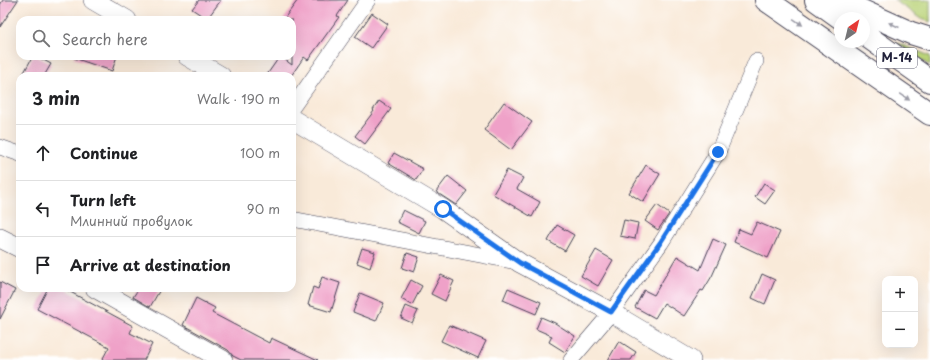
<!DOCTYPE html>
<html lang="en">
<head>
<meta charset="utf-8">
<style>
  :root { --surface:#fff; --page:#f2f2f2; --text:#202124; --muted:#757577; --line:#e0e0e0 }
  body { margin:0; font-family:"Playpen Sans",sans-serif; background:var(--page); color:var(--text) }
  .controls { position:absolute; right:12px; bottom:12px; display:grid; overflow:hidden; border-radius:8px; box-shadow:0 4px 16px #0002 }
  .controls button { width:36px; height:36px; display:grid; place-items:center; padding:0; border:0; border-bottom:1px solid var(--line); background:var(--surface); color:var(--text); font:20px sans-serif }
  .compass { position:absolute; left:834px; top:12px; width:36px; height:36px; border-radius:50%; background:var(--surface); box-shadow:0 4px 16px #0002; rotate:35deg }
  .stop { position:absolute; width:12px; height:12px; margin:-9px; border:3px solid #1a73e8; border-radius:50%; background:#fff }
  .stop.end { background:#1a73e8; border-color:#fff; box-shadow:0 1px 4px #0008 }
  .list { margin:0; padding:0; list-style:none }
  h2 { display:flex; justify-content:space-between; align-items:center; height:52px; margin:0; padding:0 16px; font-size:17px }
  h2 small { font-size:13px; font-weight:400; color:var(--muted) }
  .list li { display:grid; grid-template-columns:26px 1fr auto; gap:12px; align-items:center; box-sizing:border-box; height:56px; padding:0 16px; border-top:1px solid var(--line) }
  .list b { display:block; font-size:15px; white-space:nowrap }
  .list p { margin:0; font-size:13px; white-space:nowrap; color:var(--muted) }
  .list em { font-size:13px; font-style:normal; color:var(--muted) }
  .icon { flex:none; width:22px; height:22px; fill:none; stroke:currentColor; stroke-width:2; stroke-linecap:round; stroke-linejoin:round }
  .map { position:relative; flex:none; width:930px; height:360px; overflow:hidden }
  .search { position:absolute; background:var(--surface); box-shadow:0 4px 16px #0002; left:16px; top:16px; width:280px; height:44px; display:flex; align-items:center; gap:10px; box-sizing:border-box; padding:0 14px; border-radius:12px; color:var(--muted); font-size:15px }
  .panel { position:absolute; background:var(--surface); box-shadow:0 4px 16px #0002; left:16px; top:72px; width:280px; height:220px; border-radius:12px }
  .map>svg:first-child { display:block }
</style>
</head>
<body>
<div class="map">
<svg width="930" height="360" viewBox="0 0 930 360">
  <rect width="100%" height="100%" fill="#fff"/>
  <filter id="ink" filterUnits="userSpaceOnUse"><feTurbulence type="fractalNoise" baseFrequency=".025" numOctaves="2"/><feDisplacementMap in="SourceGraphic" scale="8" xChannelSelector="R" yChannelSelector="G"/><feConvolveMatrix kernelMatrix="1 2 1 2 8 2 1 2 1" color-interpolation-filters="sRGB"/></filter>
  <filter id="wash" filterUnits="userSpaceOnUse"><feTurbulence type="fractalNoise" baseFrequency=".012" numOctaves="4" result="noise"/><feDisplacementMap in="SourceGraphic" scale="16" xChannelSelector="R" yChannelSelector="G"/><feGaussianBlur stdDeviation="0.9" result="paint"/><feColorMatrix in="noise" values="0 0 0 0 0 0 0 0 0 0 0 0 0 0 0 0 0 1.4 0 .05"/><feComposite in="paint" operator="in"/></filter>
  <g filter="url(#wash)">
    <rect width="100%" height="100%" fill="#f9ead9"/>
    <!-- green -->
    <path fill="#bad378" stroke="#6e7a5a" d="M894 0H930V22L922 19Z
      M895 42 930 56V66Z"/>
    <g id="blocks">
      <!-- building -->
      <path fill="#efa1c8" d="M3 0H18L0 27V5Z
        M199 0H221L207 19 192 9Z
        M298 0H348L337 16 339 17 308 60 304 57 291 76H266L280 56 292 65V20H283Z
        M372 13 388 24 371 48 355 37Z
        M33 56H36L51 64 44 76H22Z
        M74 56H117L112 71 74 58Z
        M379 101 391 109 365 144 355 136 374 111 373 110Z
        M504 102 532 122 511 150 484 130Z
        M394 153 423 169 416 180 388 163Z
        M646 165 660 174 643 202 629 193Z
        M507 170 523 178 517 189 540 202 532 217 493 194Z
        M448 176 467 191 456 205 436 192Z
        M764 183 775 190 765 204 755 197Z
        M657 205 669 214 658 230 645 221Z
        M403 210 425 221 419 233 397 222Z
        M624 220 638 223 635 239 620 236Z
        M757 222 780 232 768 258 734 242 739 229 751 234Z
        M557 225 574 235 565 251 548 241Z
        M713 239 726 245 712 276 703 291 701 290 684 316 664 303 655 318 635 307 644 290 654 295 677 256 700 270Z
        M362 248 375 252 370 268 357 263Z
        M596 250 613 260 598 286 581 276Z
        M407 253 419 257 414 272 402 268Z
        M762 274 775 280 765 304 752 298Z
        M441 275 454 281 445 301 431 294Z
        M322 277 340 283 331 312 308 305 313 287 318 289Z
        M411 280 422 286 412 305 401 299Z
        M0 282 15 290 0 319Z
        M48 288H63L133 326 130 333 152 344 144 360H102L109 347 37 309Z
        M139 288H161L150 307 133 297Z
        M508 288 541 302 536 314 503 300Z
        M360 293 384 303 376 321 353 312Z
        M196 298 215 308 212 313 269 343 271 338 318 360H241L233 356 228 350 183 325Z
        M406 306 418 311 412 323 401 318Z
        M541 317 555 323 575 336 565 352 549 342 552 336 536 329Z
        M449 325 486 341 478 358 441 341Z
        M619 341 636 352 631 360H608Z"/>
    </g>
  </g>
  <g filter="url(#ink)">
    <use href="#blocks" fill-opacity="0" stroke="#424053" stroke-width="1"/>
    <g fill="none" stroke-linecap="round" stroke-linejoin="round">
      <!-- minor casing -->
      <g stroke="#424053" stroke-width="16">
        <path id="minor" d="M292 108 368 0
          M0 147 20 154
          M292 219 517 262
          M571 360 611 313 661 243 718 152 756 61"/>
      </g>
      <!-- tertiary casing -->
      <g stroke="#424053" stroke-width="20">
        <path id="tertiary" d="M93 0 127 20
          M187 56 221 76
          M292 119 443 209 520 263 607 310 691 360
          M0 238 20 248
          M95 288 223 360"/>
      </g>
      <!-- trunk casing -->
      <g stroke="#424053" stroke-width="24">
        <path id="trunk" d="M766 0 930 114
          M816 0 841 18
          M838 0 911 33 930 39
          M864 34 930 81"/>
      </g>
      <!-- minor -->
      <use href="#minor" stroke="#fff" stroke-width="15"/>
      <!-- tertiary -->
      <use href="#tertiary" stroke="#fff" stroke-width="19"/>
      <!-- trunk -->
      <use href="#trunk" stroke="#fff" stroke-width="22"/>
    </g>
    <!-- one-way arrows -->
    <defs><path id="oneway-solid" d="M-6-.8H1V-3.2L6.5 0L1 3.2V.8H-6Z"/></defs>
    <g fill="#9c9ca7">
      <use href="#oneway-solid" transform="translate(798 22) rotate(35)"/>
      <use href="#oneway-solid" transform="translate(894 25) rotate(-156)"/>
      <use href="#oneway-solid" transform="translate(905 97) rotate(35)"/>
    </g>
  </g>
  <g fill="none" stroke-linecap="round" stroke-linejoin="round" filter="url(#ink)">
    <!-- route -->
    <path stroke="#1a73e8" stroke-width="5" d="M443 209 520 263 611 312 660 243 718 152"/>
  </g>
  <g text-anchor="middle" stroke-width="3.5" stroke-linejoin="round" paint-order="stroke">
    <!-- shield labels -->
    <rect fill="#fff" stroke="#646476" stroke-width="1" x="877" y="48" width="40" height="20" rx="3"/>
    <g font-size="12" font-weight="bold" fill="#22223b">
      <text x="897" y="62">М-14</text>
    </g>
  </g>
</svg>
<div class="controls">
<button>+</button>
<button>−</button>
</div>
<svg class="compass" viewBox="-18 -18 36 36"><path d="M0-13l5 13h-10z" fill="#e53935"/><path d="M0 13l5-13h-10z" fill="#757577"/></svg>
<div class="stop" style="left:443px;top:209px"></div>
<div class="stop end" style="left:718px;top:152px"></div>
<div class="search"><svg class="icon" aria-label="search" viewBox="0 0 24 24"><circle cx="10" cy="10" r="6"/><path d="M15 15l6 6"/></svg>Search here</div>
<section class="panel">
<h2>3 min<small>Walk · 190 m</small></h2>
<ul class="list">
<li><svg class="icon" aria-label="ahead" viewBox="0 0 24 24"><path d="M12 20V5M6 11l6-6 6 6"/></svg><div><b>Continue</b></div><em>100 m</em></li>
<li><svg class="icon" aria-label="left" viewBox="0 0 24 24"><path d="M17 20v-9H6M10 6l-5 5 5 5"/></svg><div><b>Turn left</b><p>Млинний провулок</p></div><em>90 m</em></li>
<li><svg class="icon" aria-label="arrive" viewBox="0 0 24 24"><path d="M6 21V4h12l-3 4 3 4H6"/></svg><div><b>Arrive at destination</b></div></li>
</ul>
</section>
</div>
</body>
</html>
